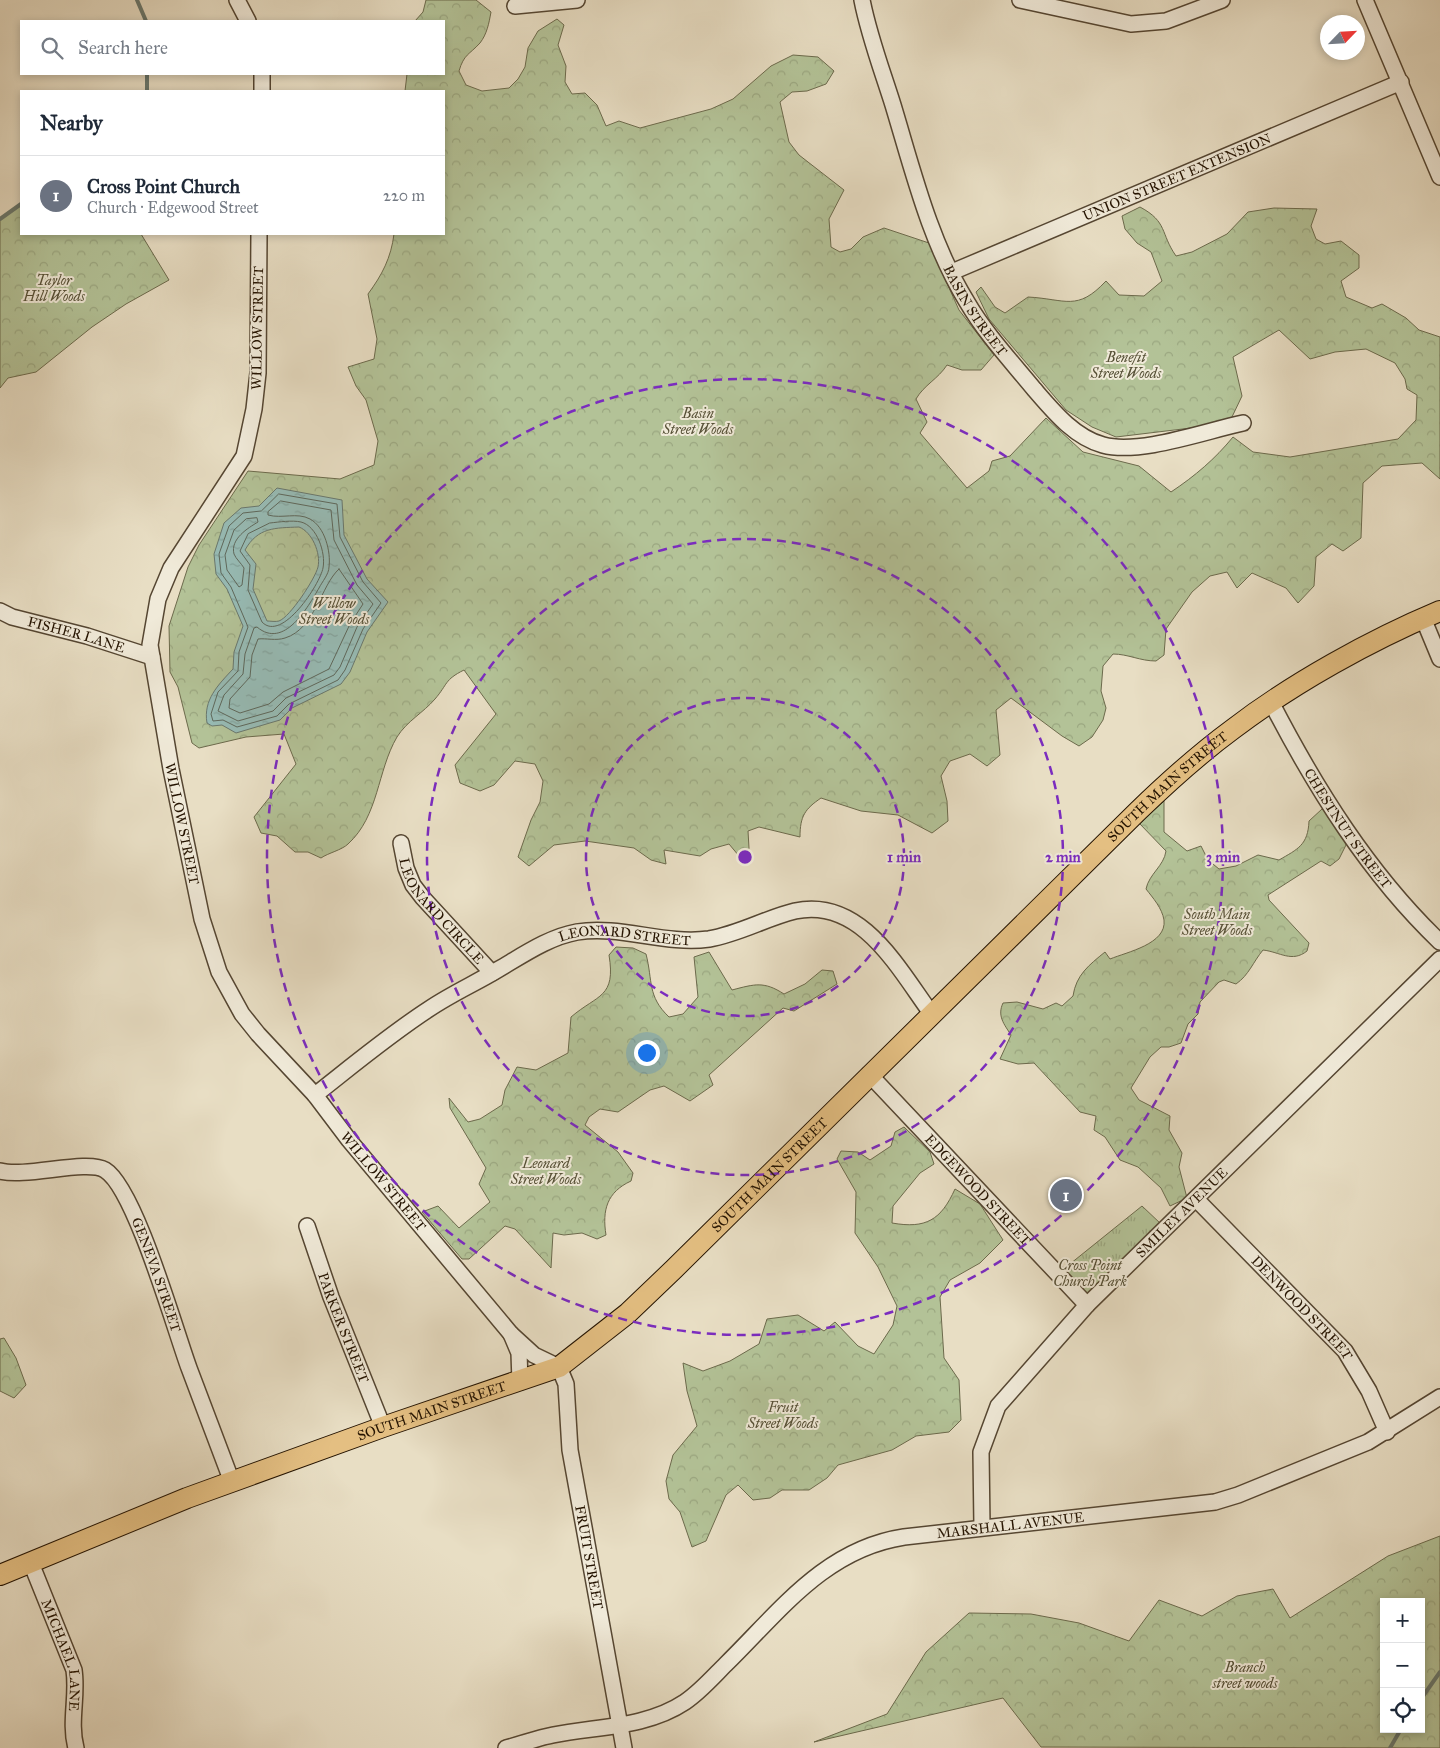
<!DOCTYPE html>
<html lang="en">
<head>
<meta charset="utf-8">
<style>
  :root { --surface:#fff; --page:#f2f2f3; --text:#1f2937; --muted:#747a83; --line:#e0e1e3; --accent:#0b8043 }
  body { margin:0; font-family:"IM FELL Great Primer",serif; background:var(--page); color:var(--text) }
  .controls { position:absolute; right:15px; bottom:15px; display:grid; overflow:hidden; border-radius:0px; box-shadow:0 2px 8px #0003 }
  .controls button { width:45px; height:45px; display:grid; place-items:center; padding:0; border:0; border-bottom:1px solid var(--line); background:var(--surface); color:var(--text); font:25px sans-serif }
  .compass { position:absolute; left:1320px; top:15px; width:45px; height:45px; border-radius:50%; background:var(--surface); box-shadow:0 2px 8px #0003; rotate:65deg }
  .you { position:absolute; left:646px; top:1052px; width:18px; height:18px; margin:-12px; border:4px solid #fff; border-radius:50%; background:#1a73e8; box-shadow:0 0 0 8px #1a73e833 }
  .badge { display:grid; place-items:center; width:32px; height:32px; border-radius:50%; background:var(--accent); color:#fff; font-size:16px; font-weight:700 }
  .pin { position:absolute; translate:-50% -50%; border:2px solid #fff; box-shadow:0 1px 5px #0006 }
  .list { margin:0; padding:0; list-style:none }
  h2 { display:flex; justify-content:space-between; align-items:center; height:65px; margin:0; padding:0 20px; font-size:21px }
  h2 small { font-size:16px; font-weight:400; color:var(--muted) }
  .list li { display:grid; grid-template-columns:32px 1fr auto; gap:15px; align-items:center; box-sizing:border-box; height:80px; padding:0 20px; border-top:1px solid var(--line) }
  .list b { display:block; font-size:19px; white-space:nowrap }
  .list p { margin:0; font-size:16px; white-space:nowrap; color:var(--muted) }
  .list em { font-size:16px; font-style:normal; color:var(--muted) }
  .icon { flex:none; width:28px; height:28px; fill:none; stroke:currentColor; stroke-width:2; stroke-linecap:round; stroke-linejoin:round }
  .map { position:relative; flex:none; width:1440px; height:1748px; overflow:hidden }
  .search { position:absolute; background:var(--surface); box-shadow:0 2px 8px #0003; left:20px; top:20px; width:425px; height:55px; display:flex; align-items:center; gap:12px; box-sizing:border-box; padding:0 18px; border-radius:0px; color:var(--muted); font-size:19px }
  .panel { position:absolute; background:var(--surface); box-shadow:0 2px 8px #0003; left:20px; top:90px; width:425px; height:145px; border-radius:0px }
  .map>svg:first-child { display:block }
</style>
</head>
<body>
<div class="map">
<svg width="1440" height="1748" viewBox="0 0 1440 1748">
  <defs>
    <pattern id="grass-tufts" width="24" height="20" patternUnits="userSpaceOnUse" patternTransform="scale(1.25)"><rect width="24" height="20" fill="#b3c297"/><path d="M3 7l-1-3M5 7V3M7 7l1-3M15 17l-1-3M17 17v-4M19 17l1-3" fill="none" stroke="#9aa680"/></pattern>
    <pattern id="forest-crowns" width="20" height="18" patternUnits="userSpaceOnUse" patternTransform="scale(1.25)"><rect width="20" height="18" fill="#b3c297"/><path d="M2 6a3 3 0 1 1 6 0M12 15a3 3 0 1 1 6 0" fill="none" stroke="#9aa680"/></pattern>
    <pattern id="water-ripples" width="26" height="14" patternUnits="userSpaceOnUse" patternTransform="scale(1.25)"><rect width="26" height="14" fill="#97bcb6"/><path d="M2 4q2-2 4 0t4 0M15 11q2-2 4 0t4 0" fill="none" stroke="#82a19b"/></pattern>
  </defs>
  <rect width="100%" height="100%" fill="#e8dec4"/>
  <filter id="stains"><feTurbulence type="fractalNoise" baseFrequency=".004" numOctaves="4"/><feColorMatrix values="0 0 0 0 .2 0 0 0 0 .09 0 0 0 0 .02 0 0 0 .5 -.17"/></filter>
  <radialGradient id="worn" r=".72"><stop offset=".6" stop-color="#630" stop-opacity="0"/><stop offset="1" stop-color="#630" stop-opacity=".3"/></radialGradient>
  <!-- grass -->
  <path fill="url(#grass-tufts)" stroke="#6c6a4c" d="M1142 1206 1161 1224 1086 1296 1060 1272Z"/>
  <!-- forest -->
  <path fill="url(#forest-crowns)" stroke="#6c6a4c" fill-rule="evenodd" d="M426 0H476L491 12C489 23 487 34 480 43 469 55 464 54 459 71L466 85 482 91 509 88 518 79 525 67 528 48 538 31 557 19 564 25 558 45 566 66 565 82 572 94 585 93 597 105 606 126 619 121 640 128 711 109 733 99 771 66 793 55 818 57 834 71 826 84 807 91 792 92 780 102 789 142 799 155 844 190 829 219 831 247 840 252 851 249 863 237 884 228 929 243 959 310 994 355 981 370H962L947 365C938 379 924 385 916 399L927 422 920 433 967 488 989 471 992 461 1010 456 1046 418 1083 452 1139 466 1171 492C1195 476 1215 459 1233 437L1253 452 1290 457 1398 439 1416 420 1417 395 1407 389 1405 379 1395 363 1366 349 1335 352 1310 359 1279 330 1233 357 1242 396 1231 419 1191 428 1116 437 1092 427 1066 410 989 319 976 292 981 287 995 307 1005 313 1028 297C1066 299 1077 312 1106 281L1119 295 1144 296 1162 281 1151 252 1137 243 1125 229 1122 216 1140 207C1168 222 1160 233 1176 256L1192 252 1227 234 1248 212 1274 208 1317 209 1311 226 1316 239 1325 244 1341 241 1359 255V268L1341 281 1346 297 1372 308 1382 304 1406 318 1419 330 1440 337V479L1422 463 1382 466 1363 483 1361 538 1343 551 1332 544 1316 557 1314 586 1298 603 1286 588 1252 573 1237 588 1227 572 1210 576 1192 592 1166 629 1164 655 1156 661C1140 661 1128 654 1113 654L1103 666 1101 691 1106 708 1103 720 1092 737 1079 746 1062 736 1011 698 996 710 1000 755 987 766 970 754 950 761 941 776 947 801 948 821 932 833 898 815 861 811 821 798C805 809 800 816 800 837L759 827 748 831 749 848 747 857 739 856 729 844 711 849 700 856 664 850 666 864 651 860 634 848 585 841 554 845 529 866 518 857 531 820 540 802 543 781 535 764 515 761 494 785 480 791 460 783 455 765 496 714 464 670C444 680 448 684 435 699 423 713 407 721 397 737 377 771 379 816 348 844 342 850 328 853 321 858L308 852H295L277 836 261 833 254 817 296 764 284 734 246 737 199 748 192 743 178 687 170 672 169 626 188 567 199 545 248 471 340 479 374 465 378 441 366 400 356 386 348 367 374 359 377 339 368 294C382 275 391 258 394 234H444V91H405L407 74H444V21H415L423 12Z
    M21 204V234H141L169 280 126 304 92 327 36 372 8 378 0 388V219Z
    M1164 801V832L1187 851 1201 846 1208 860 1219 869 1236 866 1258 855 1279 860C1298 849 1308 845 1309 821L1322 809 1336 821 1346 845 1339 859 1330 866 1321 861 1268 895 1269 900 1309 943 1307 951C1292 963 1280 952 1263 950 1253 962 1249 975 1236 984L1224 980 1219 982 1200 1002 1198 1014 1188 1024 1181 1043 1169 1047H1161L1150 1057 1131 1088 1139 1100 1170 1116 1169 1130 1182 1153 1179 1167 1187 1198 1170 1206 1161 1188 1138 1167 1120 1160 1105 1137 1094 1130 1096 1116 1080 1112 1034 1063 1018 1064 1000 1059 1011 1035C1004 1024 997 1016 1003 1003L1017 1002 1043 1009 1056 1003 1062 1006 1073 996C1076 975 1089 965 1105 952L1110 959C1127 952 1167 944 1164 920 1162 908 1153 898 1146 889 1149 874 1164 866 1166 851L1139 823Z
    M616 947 633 948 646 954C653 981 647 996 669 1017L683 1014 698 997 694 957 709 952 732 990C755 984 764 981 784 994L805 984 822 970 833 971 837 984 794 1011 783 1008 709 1075 713 1085 690 1101 664 1086 650 1090 618 1112 600 1109 589 1117 585 1125 618 1152 633 1173 631 1181C607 1192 602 1210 606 1235L597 1239 582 1233 564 1235 553 1233 551 1268 515 1229 505 1226 469 1259H462L422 1212 438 1206 459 1228 490 1202 479 1184 486 1168 450 1108 449 1098 468 1122 480 1119 502 1105 505 1090 517 1067 536 1070 568 1053 571 1017C598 994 616 998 609 955Z
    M904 1127 930 1152 934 1164 920 1173 893 1206 892 1223C926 1229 941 1220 955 1189L980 1204 1003 1240 980 1263 950 1280 940 1297 944 1358 959 1380 961 1420 949 1432 916 1436 892 1450 838 1465 827 1478 809 1490H782L770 1498 753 1500 738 1485 726 1495 706 1541 692 1547 680 1512 669 1499 666 1481 673 1455 697 1426 687 1391 683 1363 703 1371 730 1361 759 1344 767 1319 798 1315 824 1331 835 1322 858 1346 874 1354 893 1325 897 1306 878 1267 855 1233 856 1192 837 1159 841 1151 858 1152 870 1160 891 1146 895 1132Z
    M4 1338 16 1358 26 1385 14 1398 0 1391V1339Z
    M1440 1536V1748L1041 1747 1003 1698 814 1742 887 1714 926 1652 969 1613 1031 1614 1079 1623 1129 1641 1159 1600 1202 1616 1237 1596 1273 1589 1290 1618 1388 1556ZM1384 1602H1421V1729H1384Z"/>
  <!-- water -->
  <path fill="url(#water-ripples)" stroke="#69786e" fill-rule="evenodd" d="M277 488 342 500 344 535 367 579 388 602 367 632 350 672 341 684 292 708 280 720 236 733 222 725 212 726 207 723C203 700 218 685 233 669L234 652 243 626 227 589 216 574 214 554 224 523 241 508 259 506ZM299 527C312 532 321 553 318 567 315 579 290 617 279 621 276 622 270 621 267 621L253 589 256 564 245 550C258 527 275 528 299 527Z"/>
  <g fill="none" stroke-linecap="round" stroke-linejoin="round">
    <!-- shore -->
    <path stroke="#5e685c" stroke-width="1" d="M279 494 337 504 340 537 363 582 381 603 363 629 345 670 338 680 289 704 277 716 237 727 223 720 213 721 211 714 218 692 238 671 239 652 248 627 231 587 221 573 219 554 229 526 243 513 261 511Z
      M281 501 331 510 334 540 357 585 373 604 357 627 340 667 334 675 286 698 273 711 238 721 218 711 224 695 243 674 245 654 254 628 257 627C284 650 308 607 319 588 322 582 329 574 329 567 331 552 325 527 310 519 297 512 282 519 268 515V512Z
      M257 518 258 522C248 528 230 539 234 554 236 559 241 563 244 568L242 585 239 587 227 570 225 555 234 530 246 519Z
      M270 523C279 522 292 520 301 522 317 526 326 553 323 568 320 584 282 643 262 622L248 590 250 565 240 551 248 534Z
      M339 569 363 604 350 624 329 669 283 692 269 704 240 713 229 708 230 699 250 677 252 655 258 639C266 638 276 641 285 638 315 629 321 585 339 569Z"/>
    <!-- stream -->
    <path stroke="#69786e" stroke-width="4" d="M137 0 146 21
      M147 91V74
      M0 219 21 204
      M1421 1699 1440 1672
      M1390 1748 1401 1729"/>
    <!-- minor casing -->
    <g stroke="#554632" stroke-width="18">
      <g id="minor">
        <path d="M237 0 248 21"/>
        <path id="s1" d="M862 0C869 36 882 70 893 105 913 171 930 242 967 302 985 333 1011 361 1034 389 1053 411 1074 437 1103 445 1140 455 1205 431 1243 423"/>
        <path d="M1020 0 1131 24 1166 21 1222 0"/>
        <path d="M1365 0 1440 177"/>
        <path d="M515 6 577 0"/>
        <path d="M262 74V91"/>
        <path id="s2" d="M259 234 258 373 254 409 244 456 171 568 158 599 150 645 171 769 202 919 219 972 242 1014 258 1034 315 1095 349 1140 511 1334"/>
        <path id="s3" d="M952 272 1401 82"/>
        <path id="s4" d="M0 611 12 617 87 636 152 657"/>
        <path d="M1423 618 1440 659"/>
        <path id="s5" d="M1271 702C1316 789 1369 874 1440 942"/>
        <path id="s6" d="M401 843 406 868 413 885 423 898 492 973"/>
        <path id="s7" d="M869 1074 1087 1305"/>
        <path id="s8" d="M315 1095C352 1066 389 1035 429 1009 451 994 476 983 499 969 523 955 549 937 577 932 621 925 664 945 709 939 739 934 766 918 795 911 861 897 898 968 931 1013"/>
        <path id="s9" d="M0 1171C26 1178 87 1159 105 1170 135 1188 175 1330 189 1368 203 1406 218 1444 232 1482"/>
        <path id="s10" d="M1196 1199 1345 1351 1369 1391 1387 1432"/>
        <path id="s11" d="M307 1226 331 1297 383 1427"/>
        <path id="s12" d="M520 1382 519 1353 511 1334 534 1355 559 1367 566 1384 570 1450 624 1748"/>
        <path id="s13" d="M982 1527 981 1452 998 1406 1087 1305 1440 959"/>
        <path id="s14" d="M31 1563 74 1670C78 1696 69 1722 76 1748"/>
        <path id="s15" d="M506 1748C522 1744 537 1738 553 1735 597 1726 646 1728 685 1702 700 1692 713 1677 726 1664 780 1611 825 1549 904 1537L1215 1502 1238 1495 1368 1442 1440 1397"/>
      </g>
    </g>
    <!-- major casing -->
    <g stroke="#241301" stroke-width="22">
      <g id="major">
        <path id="s16" d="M0 1575 187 1498 383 1427 559 1367 628 1313 674 1269 1138 811C1168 782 1199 754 1233 729 1293 683 1371 640 1440 611"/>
      </g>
    </g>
    <!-- minor -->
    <use href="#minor" stroke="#f0ead9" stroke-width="15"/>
    <!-- major -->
    <use href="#major" stroke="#e4bf82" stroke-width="20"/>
  </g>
  <!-- distance rings -->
  <g fill="none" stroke="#7b2cbf" stroke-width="2.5" stroke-dasharray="9 6">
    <circle cx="745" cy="857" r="159"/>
    <circle cx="745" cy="857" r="318"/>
    <circle cx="745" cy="857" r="478"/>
  </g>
  <g text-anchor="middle" stroke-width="4" stroke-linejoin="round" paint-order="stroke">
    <!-- street labels -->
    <g font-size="14" fill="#241301" stroke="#f0ead9">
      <text dy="5" stroke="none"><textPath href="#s3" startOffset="244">UNION STREET EXTENSION</textPath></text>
      <text dy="5" stroke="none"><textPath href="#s1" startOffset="332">BASIN STREET</textPath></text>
      <text transform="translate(257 328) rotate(-89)" y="5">WILLOW STREET</text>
      <text dy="5" stroke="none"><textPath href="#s4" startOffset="80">FISHER LANE</textPath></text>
      <text dy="5" stroke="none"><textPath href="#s16" startOffset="1438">SOUTH MAIN STREET</textPath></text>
      <text dy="5" stroke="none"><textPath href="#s2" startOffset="619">WILLOW STREET</textPath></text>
      <text dy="5" stroke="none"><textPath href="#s5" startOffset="148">CHESTNUT STREET</textPath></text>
      <text dy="5" stroke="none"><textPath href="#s6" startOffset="81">LEONARD CIRCLE</textPath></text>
      <text dy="5" stroke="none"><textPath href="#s8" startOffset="358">LEONARD STREET</textPath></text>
      <text dy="5" stroke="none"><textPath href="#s16" startOffset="882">SOUTH MAIN STREET</textPath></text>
      <text dy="5" stroke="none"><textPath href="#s2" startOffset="1039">WILLOW STREET</textPath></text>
      <text dy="5" stroke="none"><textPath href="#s7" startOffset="159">EDGEWOOD STREET</textPath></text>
      <text dy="5" stroke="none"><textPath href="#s13" startOffset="391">SMILEY AVENUE</textPath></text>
      <text dy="5" stroke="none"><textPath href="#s9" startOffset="224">GENEVA STREET</textPath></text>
      <text dy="5" stroke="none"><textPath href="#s10" startOffset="152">DENWOOD STREET</textPath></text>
      <text dy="5" stroke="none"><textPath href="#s11" startOffset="108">PARKER STREET</textPath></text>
      <text dy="5" stroke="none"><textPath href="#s16" startOffset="462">SOUTH MAIN STREET</textPath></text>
      <text dy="5" stroke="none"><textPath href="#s15" startOffset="572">MARSHALL AVENUE</textPath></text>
      <text dy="5" stroke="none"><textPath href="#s12" startOffset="302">FRUIT STREET</textPath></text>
      <text dy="5" stroke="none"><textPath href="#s14" startOffset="98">MICHAEL LANE</textPath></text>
    </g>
    <!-- park labels -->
    <g font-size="14" font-style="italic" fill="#565036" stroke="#f0ead9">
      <text x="54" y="285">Taylor<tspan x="54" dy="16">Hill Woods</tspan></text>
      <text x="1126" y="362">Benefit<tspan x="1126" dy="16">Street Woods</tspan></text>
      <text x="698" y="418">Basin<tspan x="698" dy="16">Street Woods</tspan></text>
      <text x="334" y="608">Willow<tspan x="334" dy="16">Street Woods</tspan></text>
      <text x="1217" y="919">South Main<tspan x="1217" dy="16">Street Woods</tspan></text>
      <text x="546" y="1168">Leonard<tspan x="546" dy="16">Street Woods</tspan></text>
      <text x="1090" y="1270">Cross Point<tspan x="1090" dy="16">Church Park</tspan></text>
      <text x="783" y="1412">Fruit<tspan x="783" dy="16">Street Woods</tspan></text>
      <text x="1245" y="1672">Branch<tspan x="1245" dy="16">street woods</tspan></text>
    </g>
  </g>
  <circle cx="745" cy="857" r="8" fill="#7b2cbf" stroke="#f0ead9" stroke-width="2.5"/>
  <g font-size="15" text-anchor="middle" font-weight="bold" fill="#7b2cbf" stroke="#f0ead9" stroke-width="4" stroke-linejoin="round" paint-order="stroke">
    <text x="904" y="862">1 min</text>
    <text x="1063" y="862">2 min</text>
    <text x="1223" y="862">3 min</text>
  </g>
  <rect width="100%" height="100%" filter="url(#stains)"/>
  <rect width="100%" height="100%" fill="url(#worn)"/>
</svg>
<div class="controls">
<button>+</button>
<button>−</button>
<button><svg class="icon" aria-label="locate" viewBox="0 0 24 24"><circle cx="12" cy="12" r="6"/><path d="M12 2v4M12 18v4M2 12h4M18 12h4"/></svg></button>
</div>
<svg class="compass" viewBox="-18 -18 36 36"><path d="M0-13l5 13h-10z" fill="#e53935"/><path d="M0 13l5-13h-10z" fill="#747a83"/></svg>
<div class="you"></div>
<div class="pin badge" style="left:1066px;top:1195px;background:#6b7280">1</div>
<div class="search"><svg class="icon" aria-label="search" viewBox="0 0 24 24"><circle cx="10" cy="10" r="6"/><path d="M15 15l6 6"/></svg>Search here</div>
<section class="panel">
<h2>Nearby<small></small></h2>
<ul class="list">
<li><span class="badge" style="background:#6b7280">1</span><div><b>Cross Point Church</b><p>Church · Edgewood Street</p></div><em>220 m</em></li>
</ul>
</section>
</div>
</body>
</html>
